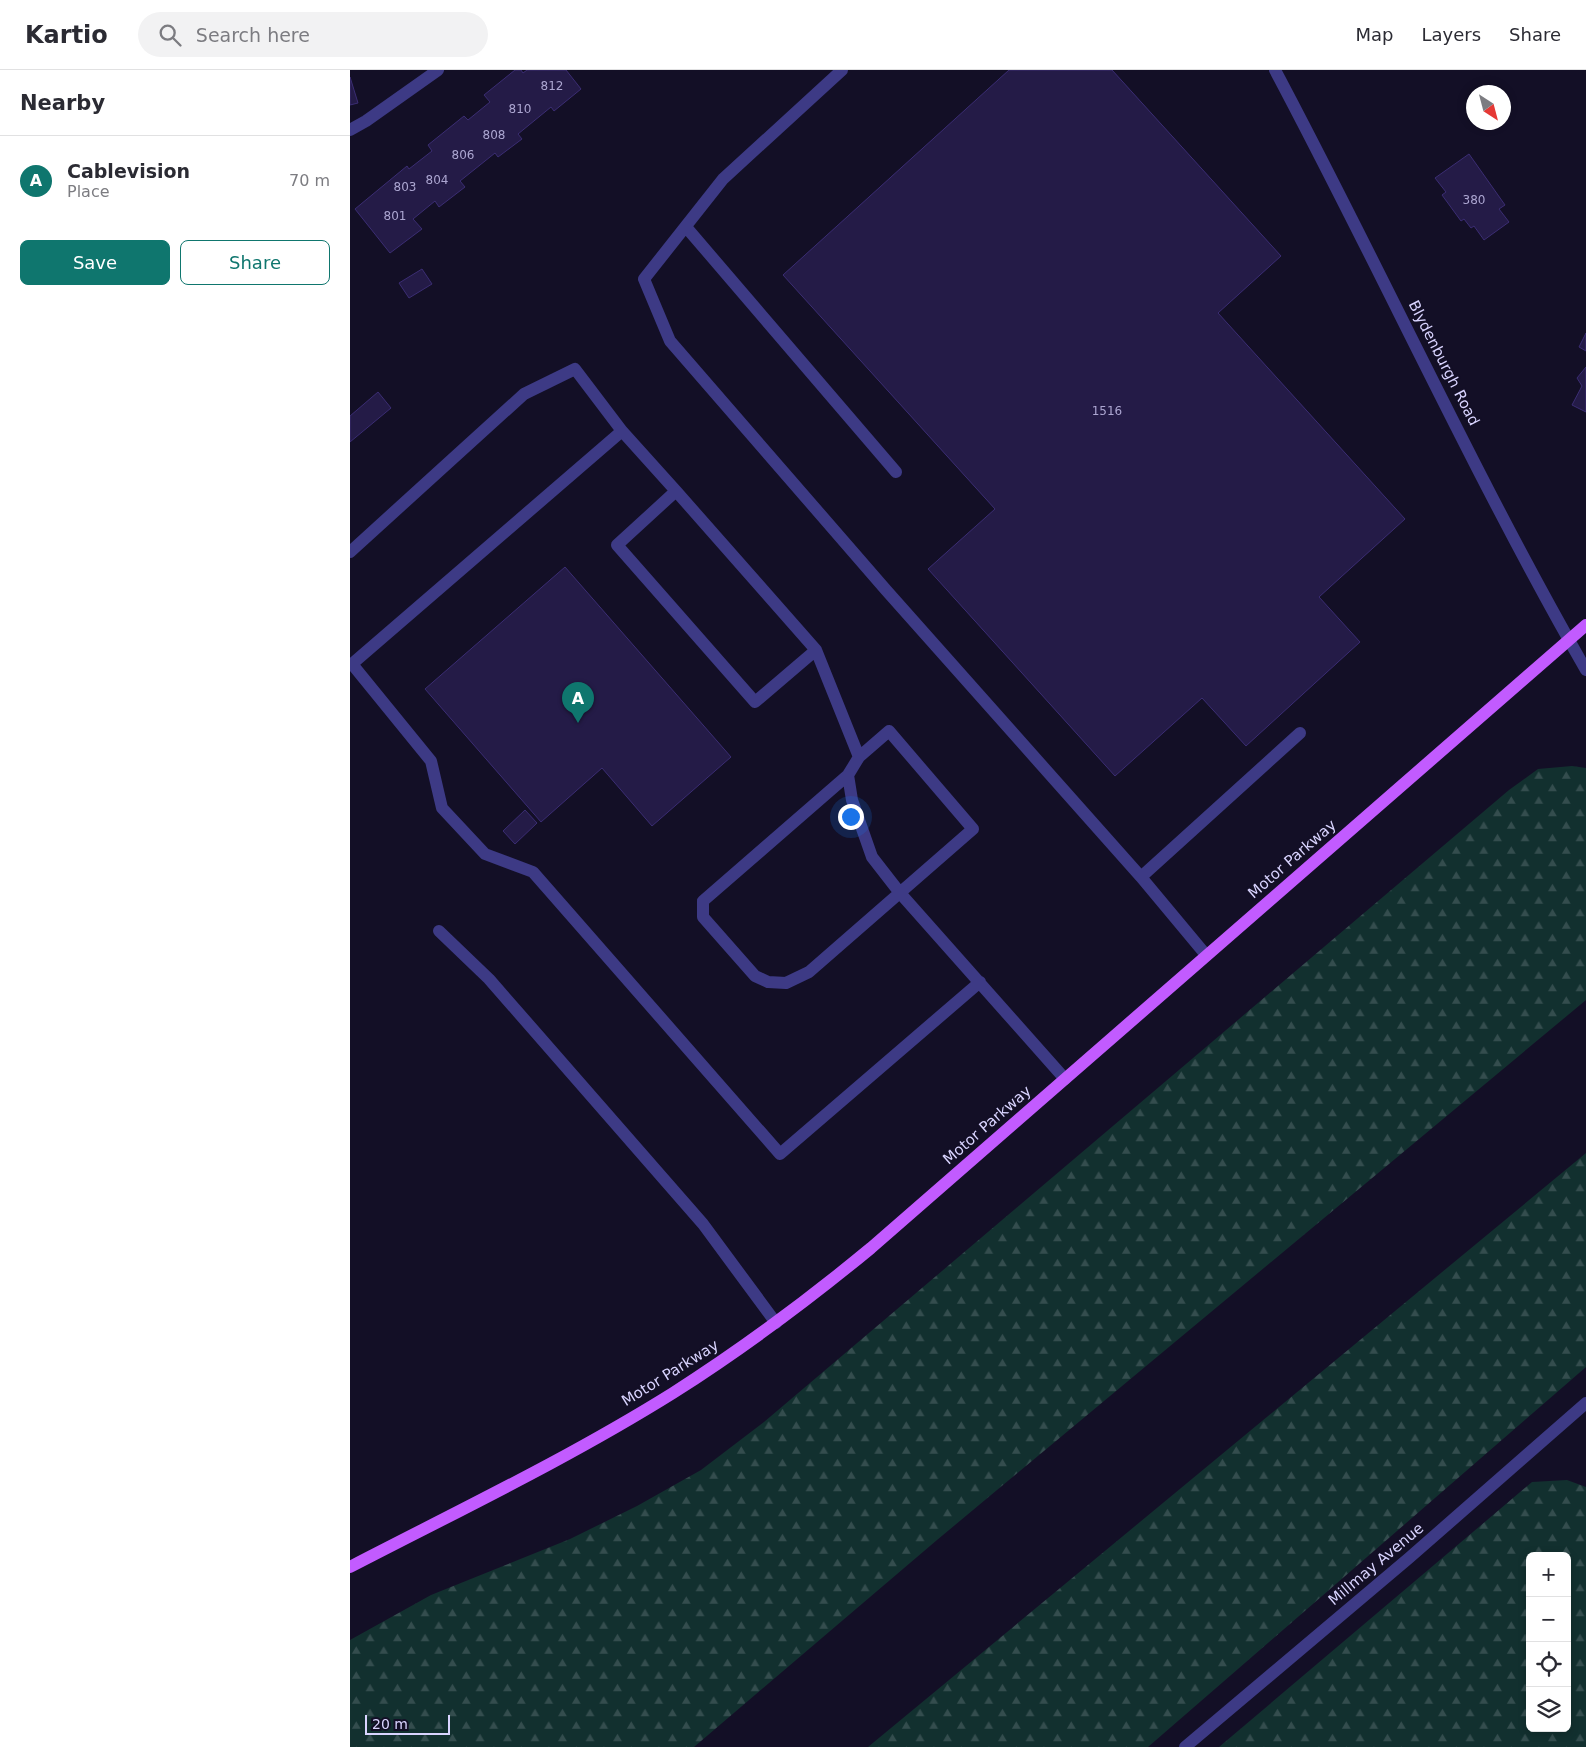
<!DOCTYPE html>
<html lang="en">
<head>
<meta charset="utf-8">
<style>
  :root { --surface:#fff; --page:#f2f2f3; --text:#2b2b33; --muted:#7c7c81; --line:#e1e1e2; --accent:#0f766e }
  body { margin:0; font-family:"DejaVu Sans",sans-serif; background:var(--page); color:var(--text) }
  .controls { position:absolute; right:15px; bottom:15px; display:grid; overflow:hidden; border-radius:8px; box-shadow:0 2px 8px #0003 }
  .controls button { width:45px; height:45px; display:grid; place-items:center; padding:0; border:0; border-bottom:1px solid var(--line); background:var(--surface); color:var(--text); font:25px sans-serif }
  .compass { position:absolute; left:1116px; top:15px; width:45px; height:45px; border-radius:50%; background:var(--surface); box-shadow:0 2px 8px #0003; rotate:144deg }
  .scale { position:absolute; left:15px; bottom:12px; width:85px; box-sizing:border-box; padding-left:5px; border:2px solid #d9d4ff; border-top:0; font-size:14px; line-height:18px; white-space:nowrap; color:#d9d4ff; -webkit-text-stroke:4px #130f26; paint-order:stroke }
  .you { position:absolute; left:500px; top:746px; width:18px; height:18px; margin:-12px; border:4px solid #fff; border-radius:50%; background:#1a73e8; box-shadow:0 0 0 8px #1a73e833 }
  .badge { display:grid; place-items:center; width:32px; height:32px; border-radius:50%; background:var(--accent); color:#fff; font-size:16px; font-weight:700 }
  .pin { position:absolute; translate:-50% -41px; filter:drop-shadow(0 1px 2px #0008) }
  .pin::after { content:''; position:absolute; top:26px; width:18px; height:15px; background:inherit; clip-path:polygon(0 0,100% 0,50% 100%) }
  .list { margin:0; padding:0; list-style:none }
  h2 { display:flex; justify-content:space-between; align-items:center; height:65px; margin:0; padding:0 20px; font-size:21px }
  h2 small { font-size:16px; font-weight:400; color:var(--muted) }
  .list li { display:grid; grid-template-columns:32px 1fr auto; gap:15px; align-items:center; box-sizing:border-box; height:90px; padding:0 20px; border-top:1px solid var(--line) }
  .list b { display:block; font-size:19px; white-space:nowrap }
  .list p { margin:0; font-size:16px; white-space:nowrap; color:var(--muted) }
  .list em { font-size:16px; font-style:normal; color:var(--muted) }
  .actions { display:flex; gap:10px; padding:15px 20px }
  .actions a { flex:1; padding:11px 0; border:1px solid var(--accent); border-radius:8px; text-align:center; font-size:18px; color:var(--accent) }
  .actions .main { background:var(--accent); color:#fff }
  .icon { flex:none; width:28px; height:28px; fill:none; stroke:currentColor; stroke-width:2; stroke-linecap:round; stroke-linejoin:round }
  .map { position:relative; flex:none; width:1236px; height:1677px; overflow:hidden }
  header { display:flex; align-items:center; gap:30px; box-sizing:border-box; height:70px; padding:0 25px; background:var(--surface); border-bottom:1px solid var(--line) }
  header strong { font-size:24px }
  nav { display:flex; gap:28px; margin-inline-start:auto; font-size:18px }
  .search { width:350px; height:45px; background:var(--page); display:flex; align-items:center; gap:12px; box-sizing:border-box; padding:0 18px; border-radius:28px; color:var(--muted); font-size:19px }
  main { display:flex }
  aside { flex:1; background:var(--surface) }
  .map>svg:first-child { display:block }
</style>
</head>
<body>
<header>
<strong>Kartio</strong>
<div class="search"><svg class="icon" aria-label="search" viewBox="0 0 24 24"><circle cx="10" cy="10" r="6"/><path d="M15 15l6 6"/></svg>Search here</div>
<nav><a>Map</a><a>Layers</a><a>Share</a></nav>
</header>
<main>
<aside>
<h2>Nearby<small></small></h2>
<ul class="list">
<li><span class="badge">A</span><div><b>Cablevision</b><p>Place</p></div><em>70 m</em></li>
</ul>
<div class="actions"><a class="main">Save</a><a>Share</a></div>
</aside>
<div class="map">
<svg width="1236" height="1677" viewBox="0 0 1236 1677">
  <defs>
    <pattern id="forest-firs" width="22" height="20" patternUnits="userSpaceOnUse" patternTransform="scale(1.25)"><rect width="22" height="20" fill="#12302f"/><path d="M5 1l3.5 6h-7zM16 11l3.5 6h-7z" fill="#344d4e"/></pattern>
  </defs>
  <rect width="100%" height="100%" fill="#130f26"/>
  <!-- forest -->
  <path fill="url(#forest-firs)" fill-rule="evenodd" d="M1222 696 1236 698V930L587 1470 344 1677H0V1570L81 1525 220 1469 287 1436 351 1400 414 1352 1159 720 1188 699Z
    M1236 1083V1297L798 1677H518Z
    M1217 1410 1236 1417V1677H869L1182 1412ZM1180 1486H1217V1658H1180Z"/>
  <!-- building -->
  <path fill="#241b47" stroke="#3b2d73" d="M165 0H171L173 3 177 0H216L231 19 204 41 201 37 168 64 172 69 148 87 145 83 110 111 115 117 89 137 85 131 63 149 72 159 40 183 5 139 57 96 59 99 82 81 78 75 114 46 118 50 140 32 134 25Z
    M659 0H762L931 186 868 243 1055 449 969 527 1010 572 896 676 852 628 765 706 578 499 645 439 433 205Z
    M0 7 8 33 0 35Z
    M1119 84 1155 135 1149 139 1159 152 1134 170 1124 156 1121 158 1114 149 1111 151 1092 125 1096 122 1085 108Z
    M72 199 82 214 59 228 49 213Z
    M1236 263V281L1229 277Z
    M1236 297V342L1222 335 1232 316 1227 308Z
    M28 322 41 338 0 372V346Z
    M215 497 381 687 302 756 252 698 191 752 75 619Z
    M175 740 187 753 165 774 153 761Z"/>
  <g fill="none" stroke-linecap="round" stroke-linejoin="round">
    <!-- minor -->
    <path stroke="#3d3a85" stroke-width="12" d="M492 0 373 109 294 209 320 271 536 520 791 807 856 885
      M925 0C1031 199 1124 405 1236 600
      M0 60 16 51 88 0
      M336 157 546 402
      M326 421 272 361 2 594 81 691 92 738 135 784 183 802 430 1084 630 912
      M0 482 174 324 225 299 272 361
      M466 580 405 632 267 475 326 421 466 580 509 687
      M498 705 353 831V847L405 906 418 912 436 913 459 902 623 759 539 661 509 687 498 705 502 730 522 787 550 823 715 1009
      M791 807 950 663
      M89 861 139 909 353 1154 426 1253
      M835 1677 1059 1488 1236 1333"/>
    <!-- major -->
    <path stroke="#c25bff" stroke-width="12" d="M0 1497C108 1441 219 1388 323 1323 392 1279 458 1230 521 1178L1236 555"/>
  </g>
  <g text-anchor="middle" stroke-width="4" stroke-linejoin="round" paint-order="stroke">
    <!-- number labels -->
    <g font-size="12" fill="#aca6d1">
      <text x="202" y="20">812</text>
      <text x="170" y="43">810</text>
      <text x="144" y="69">808</text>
      <text x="113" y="89">806</text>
      <text x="87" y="114">804</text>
      <text x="55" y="121">803</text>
      <text x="1124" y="134">380</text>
      <text x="45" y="150">801</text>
      <text x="757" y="345">1516</text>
    </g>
    <!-- street labels -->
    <g font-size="15" fill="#d9d4ff" stroke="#130f26">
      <text transform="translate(1094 293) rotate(63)" y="5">Blydenburgh Road</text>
      <text transform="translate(942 789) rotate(-41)" y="5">Motor Parkway</text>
      <text transform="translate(637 1055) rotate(-41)" y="5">Motor Parkway</text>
      <text transform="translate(320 1303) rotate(-32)" y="5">Motor Parkway</text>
      <text transform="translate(1026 1494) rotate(-40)" y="5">Millmay Avenue</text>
    </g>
  </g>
</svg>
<div class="controls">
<button>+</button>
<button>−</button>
<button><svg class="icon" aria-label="locate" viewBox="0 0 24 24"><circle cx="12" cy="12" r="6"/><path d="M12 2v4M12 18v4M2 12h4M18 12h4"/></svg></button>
<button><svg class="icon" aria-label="layers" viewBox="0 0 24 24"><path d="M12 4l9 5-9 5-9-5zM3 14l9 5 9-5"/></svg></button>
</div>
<svg class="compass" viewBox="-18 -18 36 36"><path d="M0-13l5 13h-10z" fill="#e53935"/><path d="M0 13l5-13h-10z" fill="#7c7c81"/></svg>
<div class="scale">20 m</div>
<div class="you"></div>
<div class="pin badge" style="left:228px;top:653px">A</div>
</div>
</main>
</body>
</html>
